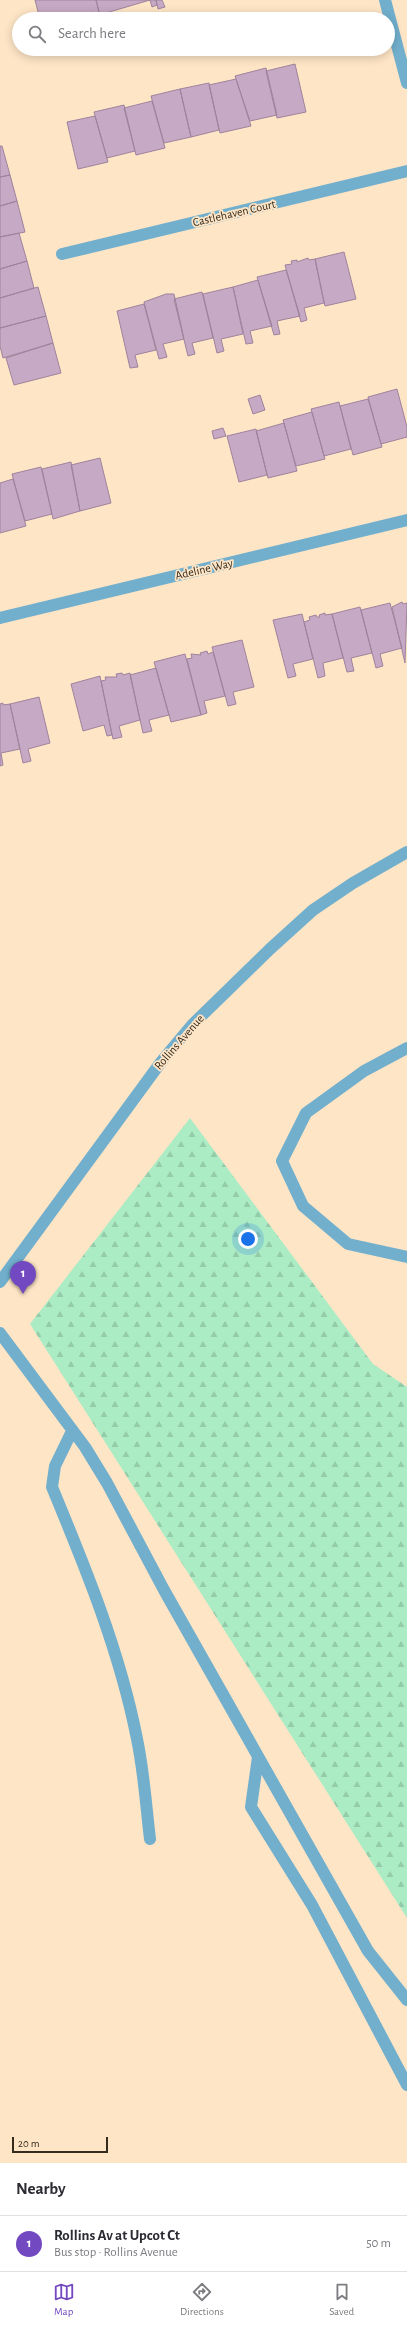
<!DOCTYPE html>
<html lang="en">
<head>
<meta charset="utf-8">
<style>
  :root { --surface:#fff; --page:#f7f7f7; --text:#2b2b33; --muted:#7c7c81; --line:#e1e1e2; --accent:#7249c1 }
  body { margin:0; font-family:"Alegreya Sans",sans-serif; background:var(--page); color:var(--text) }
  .scale { position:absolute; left:12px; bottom:10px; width:96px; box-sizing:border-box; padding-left:4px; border:2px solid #342b1f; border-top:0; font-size:11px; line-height:14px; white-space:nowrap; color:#342b1f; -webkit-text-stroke:3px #fee5c6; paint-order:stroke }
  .you { position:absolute; left:248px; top:1239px; width:14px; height:14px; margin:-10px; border:3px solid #fff; border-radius:50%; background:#1a73e8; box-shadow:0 0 0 6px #1a73e833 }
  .badge { display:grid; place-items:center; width:26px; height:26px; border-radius:50%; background:var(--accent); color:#fff; font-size:13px; font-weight:700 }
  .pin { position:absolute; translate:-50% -33px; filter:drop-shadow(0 1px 2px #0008) }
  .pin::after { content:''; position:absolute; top:21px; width:14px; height:12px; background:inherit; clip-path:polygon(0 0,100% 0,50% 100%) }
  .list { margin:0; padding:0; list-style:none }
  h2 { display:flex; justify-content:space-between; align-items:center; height:52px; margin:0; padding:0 16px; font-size:17px }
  h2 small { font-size:13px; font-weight:400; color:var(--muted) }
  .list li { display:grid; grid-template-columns:26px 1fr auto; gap:12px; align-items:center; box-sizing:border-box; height:56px; padding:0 16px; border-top:1px solid var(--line) }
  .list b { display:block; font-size:15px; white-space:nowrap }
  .list p { margin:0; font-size:13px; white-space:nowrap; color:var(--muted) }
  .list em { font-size:13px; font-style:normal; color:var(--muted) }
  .icon { flex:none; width:22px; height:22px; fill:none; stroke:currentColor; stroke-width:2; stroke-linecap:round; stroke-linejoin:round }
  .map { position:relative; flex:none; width:407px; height:2163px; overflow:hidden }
  .search { position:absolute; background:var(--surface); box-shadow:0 2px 10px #0003; left:12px; right:12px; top:12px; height:44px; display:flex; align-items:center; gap:10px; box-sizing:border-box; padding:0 14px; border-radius:22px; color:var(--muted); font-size:15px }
  .sheet { height:108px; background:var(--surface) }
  nav { display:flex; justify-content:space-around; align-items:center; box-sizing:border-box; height:56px; border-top:1px solid var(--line); background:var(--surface); font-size:11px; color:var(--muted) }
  nav a { display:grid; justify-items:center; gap:2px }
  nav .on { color:var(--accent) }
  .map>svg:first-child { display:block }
</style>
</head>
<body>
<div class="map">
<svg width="407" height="2163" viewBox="0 0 407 2163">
  <defs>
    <pattern id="forest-firs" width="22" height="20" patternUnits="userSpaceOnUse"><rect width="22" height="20" fill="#abecc5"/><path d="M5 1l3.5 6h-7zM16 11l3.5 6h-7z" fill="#94cba9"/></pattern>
  </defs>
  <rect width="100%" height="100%" fill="#fee5c6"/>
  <!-- forest -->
  <path fill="url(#forest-firs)" d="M190 1118 373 1364 407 1387V1918L30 1324Z"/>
  <!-- building -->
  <path fill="#c6a9c4" stroke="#9f839d" d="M35 0H96L100 17 94 18 92 12 69 19H40Z
    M96 0H156L157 5 152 7 150 0 106 13 108 19H101Z
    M156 0H162L165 7 158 9Z
    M295 64 306 112 277 118 266 71Z
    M266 68 277 115 250 121 235 76Z
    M236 79 251 126 220 133 209 85Z
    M209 83 219 130 191 137 180 89Z
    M180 89 191 137 164 143 151 96Z
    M152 101 165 148 136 155 124 108Z
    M124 105 135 151 107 158 94 112Z
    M95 116 108 162 78 169 67 122Z
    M0 146H2L10 175 0 177Z
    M10 175 17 201 0 206V177Z
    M17 201 25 232 0 237V206Z
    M19 233 27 261 0 269V237Z
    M344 252 356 299 325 306 315 259Z
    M308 258 309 260 315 259 324 303 304 308 307 320 301 322 285 265 292 264 291 261 297 260V262Z
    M27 261 34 288 0 298V269Z
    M286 270 300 316 277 321 280 334 274 335 257 277Z
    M258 280 272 326 250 331 253 343 246 344 233 287Z
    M38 287 46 316 0 328V298Z
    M233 287 243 334 221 339 224 351 217 353 203 294Z
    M202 292 213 338 192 343 195 354 188 356 174 299Z
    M166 294H174L184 339 163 344 167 357 159 359 144 302Z
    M144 304 156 350 135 355 138 367 130 368 117 311Z
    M46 316 53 343 3 358 0 346V328Z
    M53 343 61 373 14 385 6 358Z
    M397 389 407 427V437L381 444 368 397Z
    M260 395 265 410 253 414 248 399Z
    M368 399 382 447 353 455 340 406Z
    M339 402 351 449 324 456 311 409Z
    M312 412 325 459 296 466 283 420Z
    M284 423 297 471 268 478 256 431Z
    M223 428 226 436 214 439 212 431Z
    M256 429 267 475 239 482 227 436Z
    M100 458 111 503 80 511 71 465Z
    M71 462 80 511 53 519 42 469Z
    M41 467 52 514 25 521 12 474Z
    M13 479 26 526 0 533V483Z
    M402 602 403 604 407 603 405 663 392 607Z
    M390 603 402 648 380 654 383 666 376 668 361 610Z
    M360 607 372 653 351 658 354 671 347 672 332 614Z
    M325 613V615L332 614 343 658 323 663 325 676 318 678 304 622 310 620 309 617 316 615 317 617H320L319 615Z
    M302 614 313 659 293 664 296 676 288 678 273 620Z
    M242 640 254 687 233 692 236 704 228 706 212 647Z
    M207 651 208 654 213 652 225 696 204 701 207 713 201 715 187 659 192 658 191 654 201 655 200 653Z
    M185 654 201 715 171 722 154 662Z
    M156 668 169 715 149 720 152 731 143 733 130 675Z
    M122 673 123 675 130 673 140 720 119 726 122 737 113 739 101 681 106 680 105 677H117L116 674Z
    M100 676 112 735 107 736 104 725 83 731 71 684Z
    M39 697 50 743 28 749 31 761 23 763 10 704Z
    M3 703V705L10 704 20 749 1 753 3 765 0 766V704Z"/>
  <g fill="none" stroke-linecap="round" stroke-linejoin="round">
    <!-- minor -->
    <path stroke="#71afcd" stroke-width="12" d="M385 0 407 83
      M62 254 407 171
      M0 618 407 520
      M407 1048 364 1071 306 1113 282 1161 303 1206 348 1244 407 1257
      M0 1282 161 1062 192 1025 270 949 313 910 353 883 407 852
      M0 1333 85 1447 107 1483 164 1590 368 1951 407 2000
      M72 1431 55 1466 52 1487C86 1569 120 1652 137 1739 144 1772 146 1806 150 1839
      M258 1757 251 1807 312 1905 407 2085"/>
  </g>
  <g text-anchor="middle" stroke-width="3.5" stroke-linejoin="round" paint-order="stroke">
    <!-- street labels -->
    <g font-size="12" fill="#342b1f" stroke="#fee5c6">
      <text transform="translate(234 213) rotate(-13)" y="4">Castlehaven Court</text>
      <text transform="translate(204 569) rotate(-13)" y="4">Adeline Way</text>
      <text transform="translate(179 1042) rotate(-49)" y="4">Rollins Avenue</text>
    </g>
  </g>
</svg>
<div class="scale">20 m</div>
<div class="you"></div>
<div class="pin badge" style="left:23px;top:1294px">1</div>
<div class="search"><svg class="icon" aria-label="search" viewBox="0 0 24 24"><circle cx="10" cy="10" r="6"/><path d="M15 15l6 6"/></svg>Search here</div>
</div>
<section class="sheet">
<h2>Nearby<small></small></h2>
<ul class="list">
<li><span class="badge">1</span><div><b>Rollins Av at Upcot Ct</b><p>Bus stop · Rollins Avenue</p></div><em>50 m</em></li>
</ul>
</section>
<nav>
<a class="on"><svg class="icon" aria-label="map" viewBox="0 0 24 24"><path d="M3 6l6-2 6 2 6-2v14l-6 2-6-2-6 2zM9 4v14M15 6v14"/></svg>Map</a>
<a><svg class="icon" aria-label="directions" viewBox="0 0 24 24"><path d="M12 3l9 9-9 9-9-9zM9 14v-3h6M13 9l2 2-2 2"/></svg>Directions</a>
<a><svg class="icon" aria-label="saved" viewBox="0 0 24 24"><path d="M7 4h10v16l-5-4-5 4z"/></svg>Saved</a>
</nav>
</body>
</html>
